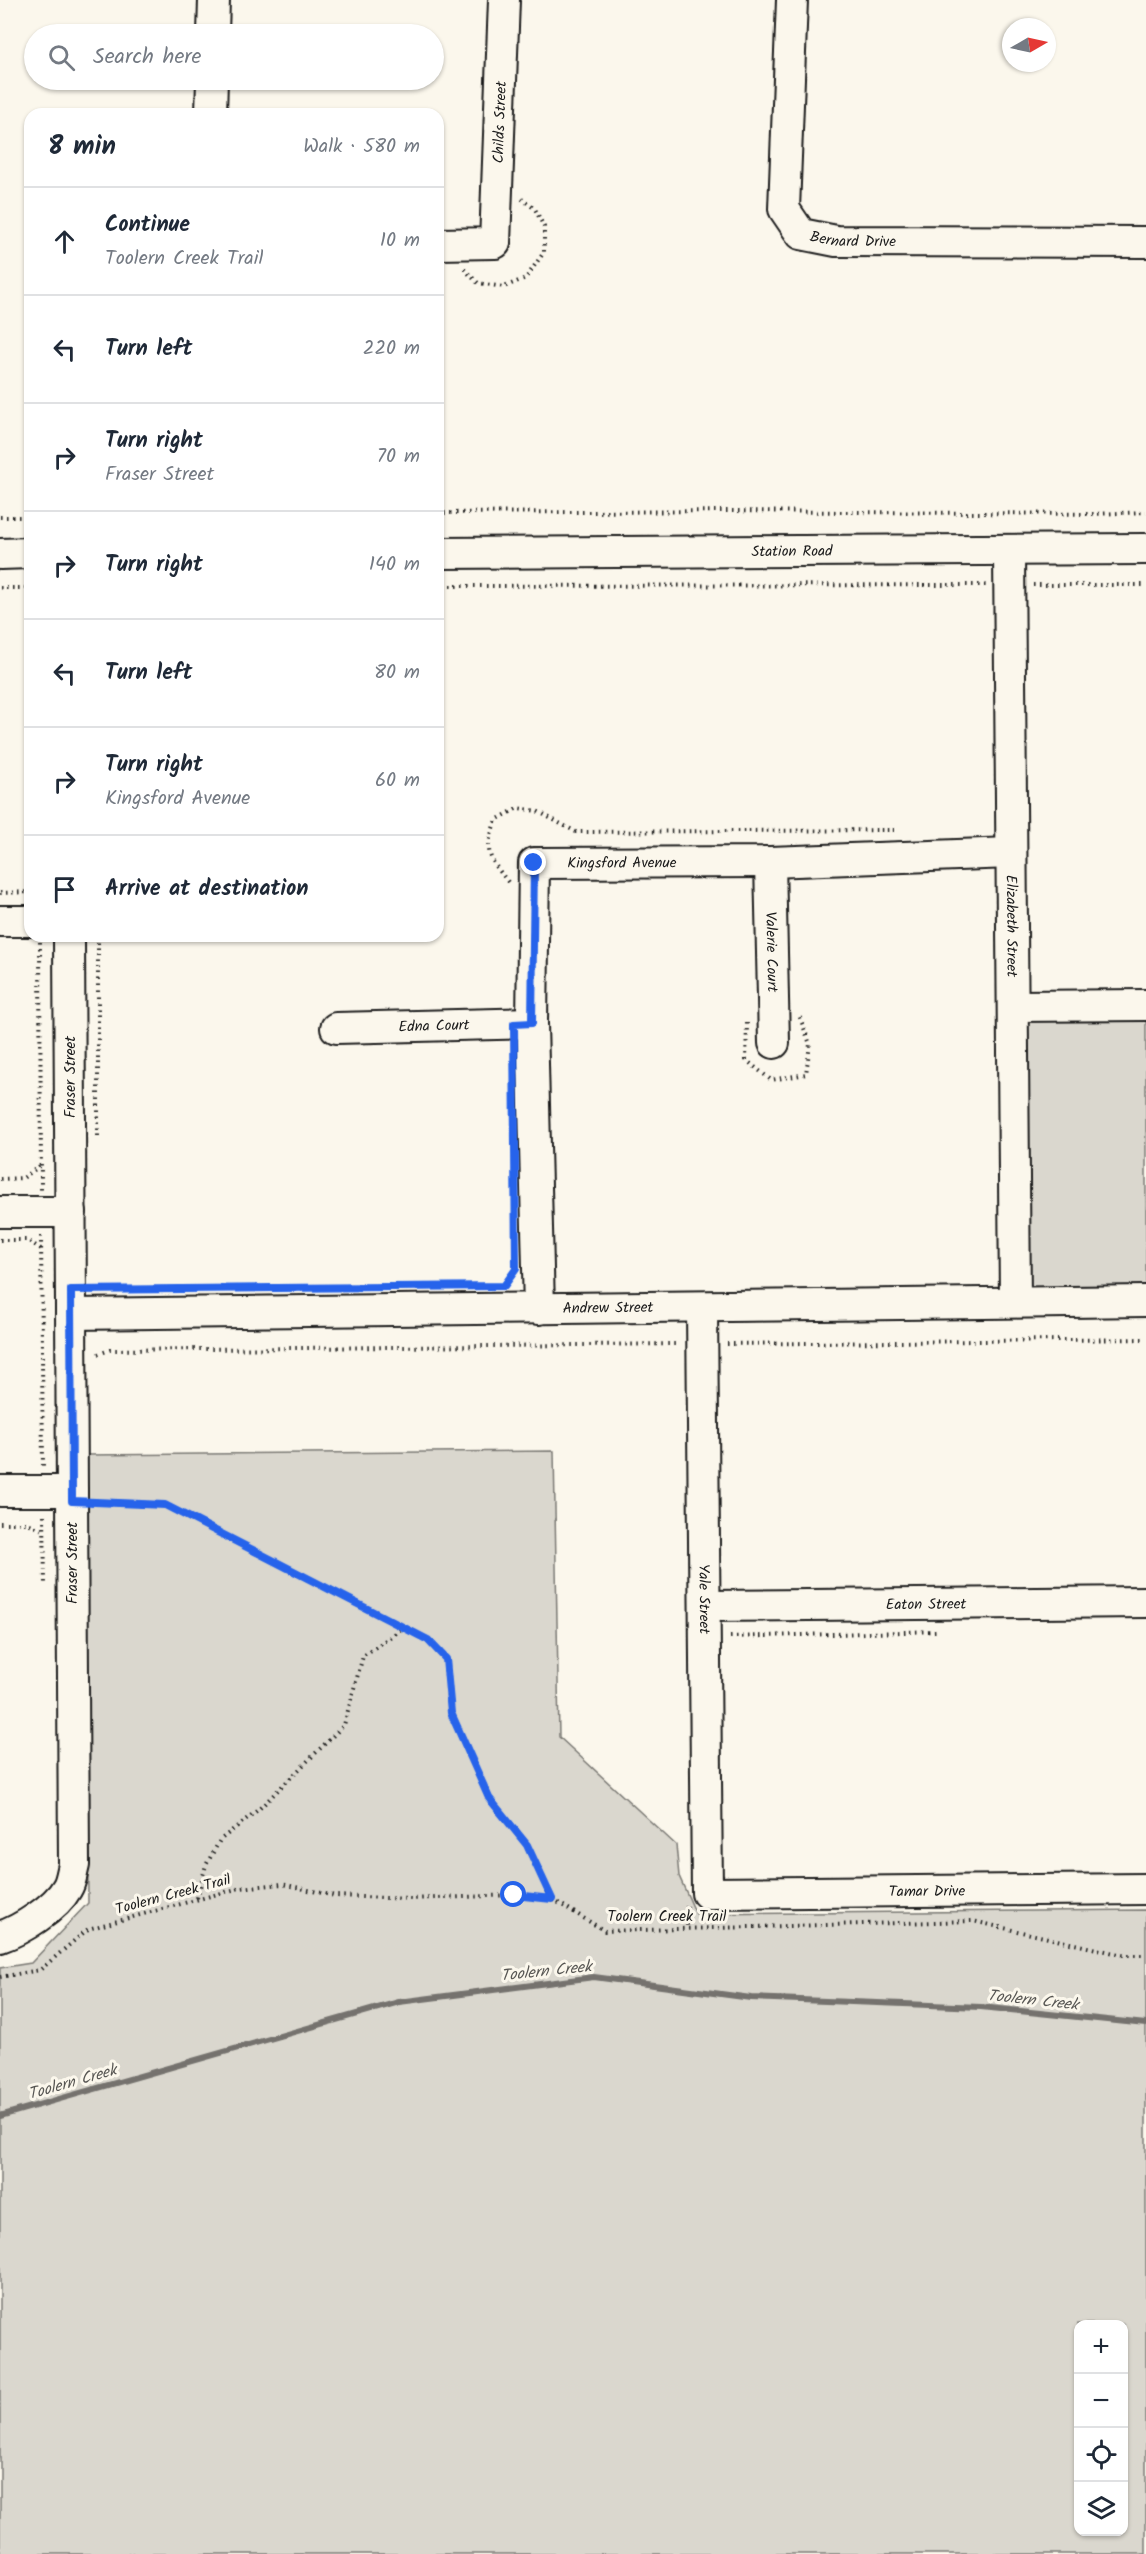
<!DOCTYPE html>
<html lang="en">
<head>
<meta charset="utf-8">
<style>
  :root { --surface:#fff; --page:#f6f6f7; --text:#1f2937; --muted:#747a83; --line:#e0e1e3 }
  body { margin:0; font-family:Kalam,sans-serif; background:var(--page); color:var(--text) }
  .controls { position:absolute; right:18px; bottom:18px; display:grid; overflow:hidden; border-radius:12px; box-shadow:0 2px 4px #0004 }
  .controls button { width:54px; height:54px; display:grid; place-items:center; padding:0; border:0; border-bottom:2px solid var(--line); background:var(--surface); color:var(--text); font:30px sans-serif }
  .compass { position:absolute; left:1002px; top:18px; width:54px; height:54px; border-radius:50%; background:var(--surface); box-shadow:0 2px 4px #0004; rotate:81deg }
  .stop { position:absolute; width:18px; height:18px; margin:-14px; border:4px solid #2563eb; border-radius:50%; background:#fff }
  .stop.end { background:#2563eb; border-color:#fff; box-shadow:0 2px 6px #0008 }
  .list { margin:0; padding:0; list-style:none }
  h2 { display:flex; justify-content:space-between; align-items:center; height:78px; margin:0; padding:0 24px; font-size:26px }
  h2 small { font-size:20px; font-weight:400; color:var(--muted) }
  .list li { display:grid; grid-template-columns:39px 1fr auto; gap:18px; align-items:center; box-sizing:border-box; height:108px; padding:0 24px; border-top:2px solid var(--line) }
  .list b { display:block; font-size:22px; white-space:nowrap }
  .list p { margin:0; font-size:20px; white-space:nowrap; color:var(--muted) }
  .list em { font-size:20px; font-style:normal; color:var(--muted) }
  .icon { flex:none; width:33px; height:33px; fill:none; stroke:currentColor; stroke-width:2; stroke-linecap:round; stroke-linejoin:round }
  .map { position:relative; flex:none; width:1146px; height:2554px; overflow:hidden }
  .search { position:absolute; background:var(--surface); box-shadow:0 2px 4px #0004; left:24px; top:24px; width:420px; height:66px; display:flex; align-items:center; gap:15px; box-sizing:border-box; padding:0 21px; border-radius:33px; color:var(--muted); font-size:22px }
  .panel { position:absolute; background:var(--surface); box-shadow:0 2px 4px #0004; left:24px; top:108px; width:420px; height:834px; border-radius:18px }
  .map>svg:first-child { display:block }
</style>
</head>
<body>
<div class="map">
<svg width="1146" height="2554" viewBox="0 0 1146 2554">
  <rect width="100%" height="100%" fill="#fbf7ec"/>
  <filter id="ink" filterUnits="userSpaceOnUse"><feTurbulence type="fractalNoise" baseFrequency=".0167" numOctaves="2"/><feDisplacementMap in="SourceGraphic" scale="12" xChannelSelector="R" yChannelSelector="G"/><feConvolveMatrix kernelMatrix="1 2 1 2 8 2 1 2 1" color-interpolation-filters="sRGB"/></filter>
  <g filter="url(#ink)">
    <!-- green -->
    <path fill="#dad7ce" stroke="#7b7a75" stroke-width="1.5" fill-rule="evenodd" d="M1026 1017H1146V1287L1027 1288Z
      M554 1451 559 1737 676 1845 679 1876 696 1914 1146 1910V2554H0V1968L31 1963 88 1903 86 1455ZM1078 2324H1124V2532H1078Z"/>
    <g fill="none" stroke-linecap="round" stroke-linejoin="round">
      <!-- stream -->
      <path stroke="#74726e" stroke-width="6" d="M0 2116 399 2002 594 1977 751 1998 981 2007 1146 2024"/>
      <!-- minor casing -->
      <g stroke="#1c1c1c" stroke-width="34">
        <g id="minor">
          <path id="s1" d="M792 0 784 209 801 234 836 241 1146 242"/>
          <path d="M213 34 214 0"/>
          <path d="M211 114 212 80"/>
          <path id="s2" d="M438 244 495 243 504 0"/>
          <path id="s3" d="M1009 551 1015 1302"/>
          <path id="s4" d="M438 553 1146 549"/>
          <path d="M0 554 30 553"/>
          <path id="s5" d="M770 862 774 1043"/>
          <path d="M0 921H30"/>
          <path d="M1014 1006 1146 1005"/>
          <path id="s6" d="M336 1028 532 1023"/>
          <path d="M0 1212H71"/>
          <path id="s7" d="M702 1307 707 1893 1146 1889"/>
          <path id="s8" d="M539 1309 532 1023 534 863 770 862 1011 853"/>
          <path id="s9" d="M71 1314 1146 1301"/>
          <path d="M0 1491H72"/>
          <path id="s10" d="M706 1606 1146 1602"/>
          <path d="M0 1937C21 1930 56 1908 67 1888 71 1882 72 1872 74 1865L69 936"/>
        </g>
      </g>
      <!-- path -->
      <path stroke="#1c1c1c" stroke-width="4" stroke-dasharray="1.5 4.5" stroke-linecap="butt" d="M464 269 478 283 504 287 526 278 544 252V227L535 209 522 199
        M438 513 728 511 1094 514 1146 512
        M0 517H30
        M1033 585H1146
        M438 586 986 585
        M0 588H30
        M508 882C487 855 484 852 496 820L518 808 537 811 576 832 894 830
        M0 893 30 892
        M40 942 41 1190
        M747 1023 746 1060 771 1080 806 1074 810 1044 799 1015
        M98 1136V936
        M0 1179 23 1178 41 1165
        M41 1236 43 1469
        M0 1240H27L41 1249
        M727 1344 1146 1339
        M98 1354 110 1350 677 1344
        M97 1502 165 1505 428 1640 446 1659 451 1713 489 1798 527 1845 551 1898
        M44 1515 45 1586
        M0 1523H28L44 1531
        M730 1637 938 1631
        M197 1898 206 1865 220 1840 259 1809 344 1725 363 1656 404 1627
        M687 1906V1929
        M0 1977 40 1970 88 1929 240 1888 282 1884 335 1896 411 1899 514 1895 552 1899 605 1931 973 1921 1123 1955H1146"/>
      <!-- minor -->
      <use href="#minor" stroke="#fbf7ec" stroke-width="30"/>
    </g>
  </g>
  <g fill="none" stroke-linecap="round" stroke-linejoin="round" filter="url(#ink)">
    <!-- route -->
    <path stroke="#2563eb" stroke-width="8" d="M514 1895 552 1899 527 1845 489 1798 451 1713 446 1659 428 1640 165 1505 72 1501 71 1290 504 1286 516 1269 514 1024 532 1023 534 863"/>
  </g>
  <g text-anchor="middle" stroke-width="6" stroke-linejoin="round" paint-order="stroke">
    <!-- street labels -->
    <g font-size="15" fill="#1c1c1c" stroke="#fbf7ec">
      <text dy="5" stroke="none"><textPath href="#s2" startOffset="178">Childs Street</textPath></text>
      <text dy="5" stroke="none"><textPath href="#s1" startOffset="292">Bernard Drive</textPath></text>
      <text dy="5" stroke="none"><textPath href="#s4" startOffset="354">Station Road</textPath></text>
      <text dy="5" stroke="none"><textPath href="#s8" startOffset="534">Kingsford Avenue</textPath></text>
      <text dy="5" stroke="none"><textPath href="#s3" startOffset="375">Elizabeth Street</textPath></text>
      <text dy="5" stroke="none"><textPath href="#s5" startOffset="90">Valerie Court</textPath></text>
      <text dy="5" stroke="none"><textPath href="#s6" startOffset="98">Edna Court</textPath></text>
      <text transform="translate(70 1077) rotate(-90)" y="5">Fraser Street</text>
      <text dy="5" stroke="none"><textPath href="#s9" startOffset="537">Andrew Street</textPath></text>
      <text transform="translate(72 1563) rotate(-90)" y="5">Fraser Street</text>
      <text dy="5" stroke="none"><textPath href="#s7" startOffset="292">Yale Street</textPath></text>
      <text dy="5" stroke="none"><textPath href="#s10" startOffset="220">Eaton Street</textPath></text>
      <text dy="5" stroke="none"><textPath href="#s7" startOffset="806">Tamar Drive</textPath></text>
      <text transform="translate(173 1894) rotate(-15)" y="5">Toolern Creek Trail</text>
      <text x="667" y="1921">Toolern Creek Trail</text>
    </g>
    <!-- water labels -->
    <g font-size="16" font-style="italic" fill="#575653" stroke="#fbf7ec">
      <text transform="translate(546 1970) rotate(-6)" y="6">Toolern Creek</text>
      <text transform="translate(1033 1999) rotate(6)" y="6">Toolern Creek</text>
      <text transform="translate(72 2081) rotate(-16)" y="6">Toolern Creek</text>
    </g>
  </g>
</svg>
<div class="controls">
<button>+</button>
<button>−</button>
<button><svg class="icon" aria-label="locate" viewBox="0 0 24 24"><circle cx="12" cy="12" r="6"/><path d="M12 2v4M12 18v4M2 12h4M18 12h4"/></svg></button>
<button><svg class="icon" aria-label="layers" viewBox="0 0 24 24"><path d="M12 4l9 5-9 5-9-5zM3 14l9 5 9-5"/></svg></button>
</div>
<svg class="compass" viewBox="-18 -18 36 36"><path d="M0-13l5 13h-10z" fill="#e53935"/><path d="M0 13l5-13h-10z" fill="#747a83"/></svg>
<div class="stop" style="left:514px;top:1895px"></div>
<div class="stop end" style="left:534px;top:863px"></div>
<div class="search"><svg class="icon" aria-label="search" viewBox="0 0 24 24"><circle cx="10" cy="10" r="6"/><path d="M15 15l6 6"/></svg>Search here</div>
<section class="panel">
<h2>8 min<small>Walk · 580 m</small></h2>
<ul class="list">
<li><svg class="icon" aria-label="ahead" viewBox="0 0 24 24"><path d="M12 20V5M6 11l6-6 6 6"/></svg><div><b>Continue</b><p>Toolern Creek Trail</p></div><em>10 m</em></li>
<li><svg class="icon" aria-label="left" viewBox="0 0 24 24"><path d="M17 20v-9H6M10 6l-5 5 5 5"/></svg><div><b>Turn left</b></div><em>220 m</em></li>
<li><svg class="icon" aria-label="right" viewBox="0 0 24 24"><path d="M7 20v-9h11M14 6l5 5-5 5"/></svg><div><b>Turn right</b><p>Fraser Street</p></div><em>70 m</em></li>
<li><svg class="icon" aria-label="right" viewBox="0 0 24 24"><path d="M7 20v-9h11M14 6l5 5-5 5"/></svg><div><b>Turn right</b></div><em>140 m</em></li>
<li><svg class="icon" aria-label="left" viewBox="0 0 24 24"><path d="M17 20v-9H6M10 6l-5 5 5 5"/></svg><div><b>Turn left</b></div><em>80 m</em></li>
<li><svg class="icon" aria-label="right" viewBox="0 0 24 24"><path d="M7 20v-9h11M14 6l5 5-5 5"/></svg><div><b>Turn right</b><p>Kingsford Avenue</p></div><em>60 m</em></li>
<li><svg class="icon" aria-label="arrive" viewBox="0 0 24 24"><path d="M6 21V4h12l-3 4 3 4H6"/></svg><div><b>Arrive at destination</b></div></li>
</ul>
</section>
</div>
</body>
</html>
